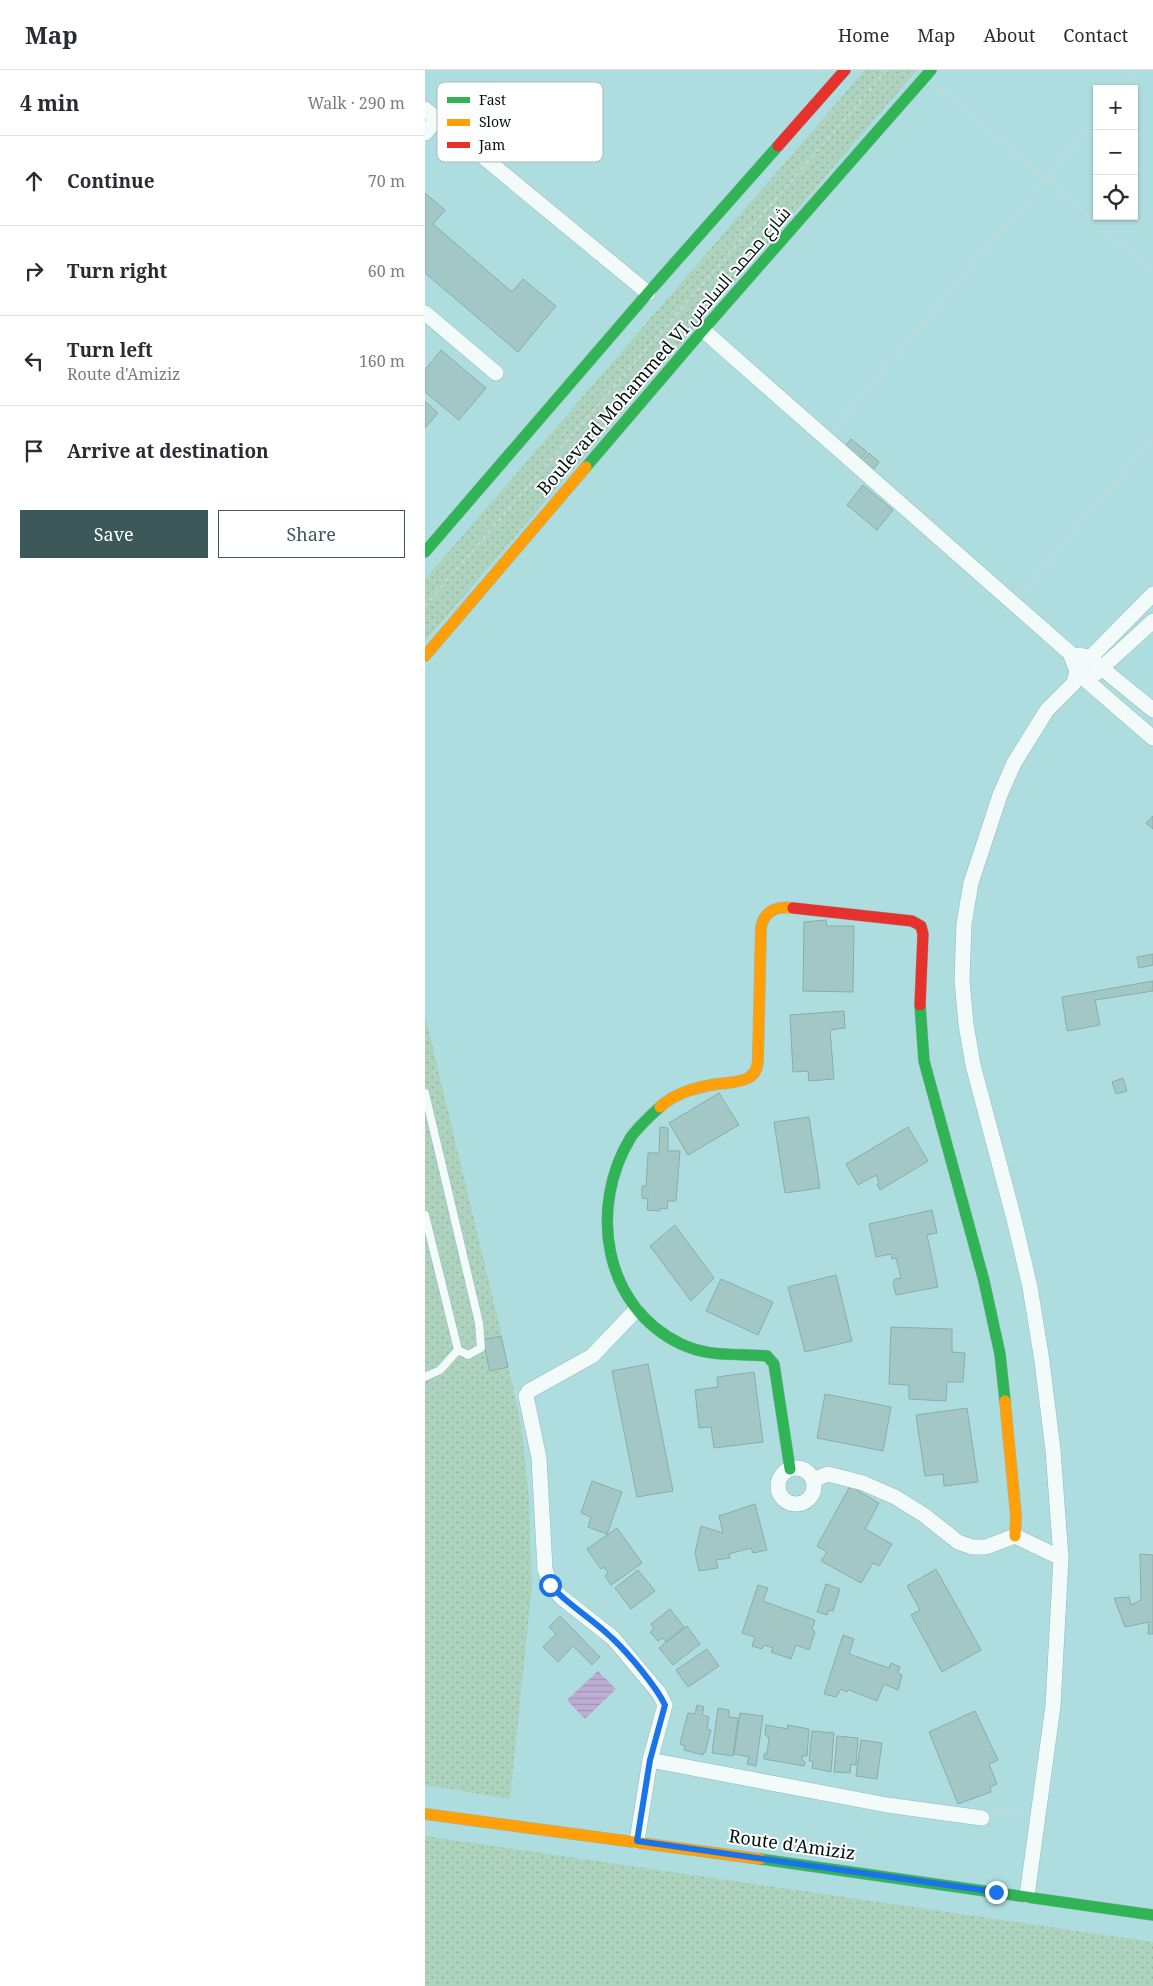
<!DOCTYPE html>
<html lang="en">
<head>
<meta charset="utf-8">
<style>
  :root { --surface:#fff; --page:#f2f2f3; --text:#2b2b33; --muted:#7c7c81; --line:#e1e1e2; --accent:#3d5859 }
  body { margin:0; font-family:"Noto Serif",Cairo,serif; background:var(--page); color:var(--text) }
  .controls { position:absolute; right:15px; top:15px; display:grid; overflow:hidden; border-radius:0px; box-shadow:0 1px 4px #0004 }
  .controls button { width:45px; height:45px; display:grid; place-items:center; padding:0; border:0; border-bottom:1px solid var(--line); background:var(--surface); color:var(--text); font:25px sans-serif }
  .stop { position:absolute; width:15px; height:15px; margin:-11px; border:4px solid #1a73e8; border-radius:50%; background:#fff }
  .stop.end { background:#1a73e8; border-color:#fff; box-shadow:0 1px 5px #0008 }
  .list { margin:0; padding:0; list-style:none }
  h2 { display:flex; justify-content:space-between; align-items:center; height:65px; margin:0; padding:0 20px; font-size:21px }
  h2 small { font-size:16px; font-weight:400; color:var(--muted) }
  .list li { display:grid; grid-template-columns:32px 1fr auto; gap:15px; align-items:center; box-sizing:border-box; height:90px; padding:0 20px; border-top:1px solid var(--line) }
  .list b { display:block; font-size:19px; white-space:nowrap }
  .list p { margin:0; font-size:16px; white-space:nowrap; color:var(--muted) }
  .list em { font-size:16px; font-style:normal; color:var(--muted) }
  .actions { display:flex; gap:10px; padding:15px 20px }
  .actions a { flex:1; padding:11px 0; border:1px solid var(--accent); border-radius:0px; text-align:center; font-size:18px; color:var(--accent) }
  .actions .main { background:var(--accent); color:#fff }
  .icon { flex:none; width:28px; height:28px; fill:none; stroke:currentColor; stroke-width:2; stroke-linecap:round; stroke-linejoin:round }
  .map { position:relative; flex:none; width:728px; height:1916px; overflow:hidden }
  header { display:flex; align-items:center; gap:30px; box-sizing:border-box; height:70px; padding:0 25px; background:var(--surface); border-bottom:1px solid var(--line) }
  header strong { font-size:24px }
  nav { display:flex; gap:28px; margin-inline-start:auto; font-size:18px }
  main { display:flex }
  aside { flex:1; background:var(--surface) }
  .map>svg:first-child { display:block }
</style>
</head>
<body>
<header>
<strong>Map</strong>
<nav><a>Home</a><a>Map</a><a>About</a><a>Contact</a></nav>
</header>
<main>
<aside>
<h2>4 min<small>Walk · 290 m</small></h2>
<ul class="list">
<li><svg class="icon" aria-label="ahead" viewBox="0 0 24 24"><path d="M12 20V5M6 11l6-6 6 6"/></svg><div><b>Continue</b></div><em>70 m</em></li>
<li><svg class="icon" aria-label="right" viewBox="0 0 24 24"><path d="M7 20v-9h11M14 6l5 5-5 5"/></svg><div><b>Turn right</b></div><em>60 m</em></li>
<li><svg class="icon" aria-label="left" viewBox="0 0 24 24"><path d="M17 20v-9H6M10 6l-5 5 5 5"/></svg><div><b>Turn left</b><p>Route d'Amiziz</p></div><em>160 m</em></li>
<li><svg class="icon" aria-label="arrive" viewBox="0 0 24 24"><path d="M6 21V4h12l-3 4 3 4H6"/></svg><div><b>Arrive at destination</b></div></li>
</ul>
<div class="actions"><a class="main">Save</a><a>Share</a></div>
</aside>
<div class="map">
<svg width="728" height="1916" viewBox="0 0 728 1916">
  <defs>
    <pattern id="grass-dots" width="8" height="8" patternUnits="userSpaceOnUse" patternTransform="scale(1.25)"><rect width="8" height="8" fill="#add3be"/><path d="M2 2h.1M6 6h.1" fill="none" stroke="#93b4a2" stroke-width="1.8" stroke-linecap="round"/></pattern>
    <pattern id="water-rules" width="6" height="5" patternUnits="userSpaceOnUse" patternTransform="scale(1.25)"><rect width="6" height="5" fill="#bdadd4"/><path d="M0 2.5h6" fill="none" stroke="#a194b5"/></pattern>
  </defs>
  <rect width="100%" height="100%" fill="#aedddf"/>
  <!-- grass -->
  <path fill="url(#grass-dots)" d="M440 0H492L0 571V509Z
    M0 945 74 1254 96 1354 104 1428 107 1515 85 1729 0 1715Z
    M0 1766 728 1872V1916H0Z"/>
  <!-- water -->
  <path fill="url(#water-rules)" d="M173 1601 191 1619 160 1649 142 1630Z"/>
  <!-- building -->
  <path fill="#a3c7c5" stroke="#89adab" d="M0 123 20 140 8 154 87 222 98 209 131 236 93 282 0 203Z
    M16 280 61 318 34 350 0 322V300Z
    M0 331 13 343 0 358Z
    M426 369 442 382 435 390 419 377Z
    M444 383 454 392 447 401 436 392Z
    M438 415 468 440 452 460 422 435Z
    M728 746V759L721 753Z
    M401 850 402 856H429L428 922 378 921 379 852Z
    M728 884V895L714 898 712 887Z
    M728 911V921L670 930 675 955 642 961 637 927Z
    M419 941 420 958 405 960 409 1009 384 1011 383 1001 368 1002 365 945Z
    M698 1008 702 1021 691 1024 687 1012Z
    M294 1023 314 1055 263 1085 244 1053Z
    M384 1047 395 1118 360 1123 349 1052Z
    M235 1057 243 1058V1081H255L251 1131H243L242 1139 236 1138 235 1141 222 1140 223 1129 217 1128V1116H221L223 1083H234Z
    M483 1057 503 1091 455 1120 452 1115 454 1112 451 1105 433 1115 421 1094Z
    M507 1140 512 1163 502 1165 513 1217 471 1225 468 1214 470 1209 476 1208 471 1188 467 1189 466 1184 451 1187 444 1154Z
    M250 1155 289 1208 266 1231 225 1176Z
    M411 1205 427 1271 380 1282 363 1217Z
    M296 1209 348 1232 333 1265 281 1241Z
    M466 1257 527 1259V1282L540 1283 538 1312H522L521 1331 484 1329V1315L464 1314Z
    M76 1266 83 1297 65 1301 58 1270Z
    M223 1294 248 1421 212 1427 187 1301Z
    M329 1302 338 1372 289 1378 286 1357 274 1358 270 1320 293 1317 292 1307Z
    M400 1324 466 1337 458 1381 392 1368Z
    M542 1338 553 1412 519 1416 518 1404 500 1406 491 1345Z
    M167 1411 197 1422 182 1464 163 1457 166 1447 156 1443Z
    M425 1416 454 1433 440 1459 467 1474 454 1496 448 1493 436 1513 396 1491 402 1482 392 1476Z
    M330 1434 342 1480 328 1483 326 1478 304 1484 305 1488 291 1490 293 1498 274 1501 270 1483 276 1456 298 1463 294 1446Z
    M192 1458 217 1493 186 1515 180 1506 183 1503 179 1497 176 1499 162 1479Z
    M715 1484 728 1485V1564H723L724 1552 700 1557 689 1528 704 1527 706 1535 716 1530Z
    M511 1499 556 1580 517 1602 486 1545 495 1540 482 1516Z
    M213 1500 230 1521 206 1539 190 1518Z
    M401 1514 415 1519 408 1541 404 1540 402 1545 392 1542Z
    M333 1515 343 1518 338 1531 390 1550 387 1559 390 1562 384 1580 371 1575 366 1589 346 1582 348 1578 339 1575 337 1579 327 1576 330 1567 317 1563Z
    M245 1539 259 1557 241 1572 238 1568 233 1571 225 1562 229 1559 226 1554Z
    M135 1546 175 1587 167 1595 148 1576 133 1592 118 1577 131 1564 124 1557Z
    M262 1556 275 1574 248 1595 234 1578Z
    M418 1565 429 1569 424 1584 464 1598 466 1593 475 1597 473 1603 477 1605 473 1620 459 1614 452 1631 424 1620 421 1622 416 1619 411 1627 399 1624Z
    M282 1579 294 1596 263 1617 251 1600Z
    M272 1635 279 1637 277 1645 284 1647 282 1659 286 1660 280 1683 279 1682 278 1685 259 1680 260 1676 255 1674 263 1643 270 1644Z
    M293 1638 304 1640V1647L313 1648 308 1686 287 1683Z
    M550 1641 573 1690 564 1694 572 1714 565 1717 566 1722 533 1734 504 1662Z
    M315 1643 338 1646 331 1696 322 1694 324 1687 309 1684Z
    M341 1655 363 1659 362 1655 384 1659 382 1686H377V1690L380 1692 379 1696 339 1689V1684H342L344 1668 340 1665Z
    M387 1661 409 1663 406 1702 387 1698 388 1691H384Z
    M412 1666 433 1668 431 1695 426 1694 425 1703 409 1702Z
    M436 1670 457 1673 452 1709 431 1706Z"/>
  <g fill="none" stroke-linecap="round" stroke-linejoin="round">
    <!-- lane casing -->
    <g stroke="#95babb" stroke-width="9">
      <path id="lane" d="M0 1023 54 1253 56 1278 43 1285 33 1280 0 1145
        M0 1307 15 1300 33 1280"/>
    </g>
    <!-- street casing -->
    <g stroke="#95babb" stroke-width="16">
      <path id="street" d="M0 39 223 223
        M0 63 12 49
        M0 243 71 303
        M278 260 645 583 652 601 662 611 728 668
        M654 585 663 587 728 640
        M670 604 728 551
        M211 1240 167 1286 104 1321 101 1326 114 1388 120 1499 125 1515 136 1527 188 1568 234 1623 240 1635 225 1690 212 1771
        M353 1416a18 18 0 1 1 36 0a18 18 0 1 1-36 0Z
        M388 1410 403 1404 438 1413 470 1427 499 1445 533 1472 547 1477H561L590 1466 636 1488
        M225 1690 462 1735 557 1748
        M602 1826 628 1636 636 1488 628 1380 617 1291 605 1217 589 1149 548 995 541 954 537 910 539 854 546 813 575 725 589 693 622 640 649 613 652 601 728 524"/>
    </g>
    <!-- fast casing -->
    <g stroke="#95babb" stroke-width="12">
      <path id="fast" d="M161 397 278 260 506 0
        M0 482 223 223 353 76
        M495 935 499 991 559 1211 575 1284 580 1331
        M235 1037C225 1046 214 1056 206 1067 163 1137 178 1237 256 1274 286 1288 311 1283 342 1286L349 1294 365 1399
        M335 1789 728 1845"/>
    </g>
    <!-- slow casing -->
    <g stroke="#95babb" stroke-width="12">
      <path id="slow" d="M0 586 161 397
        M235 1037C250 1023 272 1017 292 1014 302 1013 313 1013 323 1008 331 1004 333 997 333 988L336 857C340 840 351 836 368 838
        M580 1331 591 1446 590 1466
        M0 1744 335 1789"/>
    </g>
    <!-- jam casing -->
    <g stroke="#95babb" stroke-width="12">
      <path id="jam" d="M353 76 420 0
        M368 838 487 851 496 856 498 864 495 935"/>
    </g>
    <!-- path -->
    <path stroke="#c6d4d6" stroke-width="2.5" stroke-dasharray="4 4" stroke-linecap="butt" d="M515 19 728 201
      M697 19 713 0
      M409 358 672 49
      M597 523 728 367
      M0 536 462 0
      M570 1741 599 1744"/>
    <!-- lane -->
    <use href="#lane" stroke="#f3fafa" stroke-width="8"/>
    <!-- street -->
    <use href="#street" stroke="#f3fafa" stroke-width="15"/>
    <!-- fast -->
    <use href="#fast" stroke="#30b455" stroke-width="11"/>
    <!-- slow -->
    <use href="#slow" stroke="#ff9f0a" stroke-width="11"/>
    <!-- jam -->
    <use href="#jam" stroke="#e5322d" stroke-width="11"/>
  </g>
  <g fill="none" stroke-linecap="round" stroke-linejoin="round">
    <!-- route -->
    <path stroke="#1a73e8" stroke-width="6" d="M125 1515C144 1536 168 1549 187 1568 203 1583 231 1616 240 1635L225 1690 212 1771 571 1822"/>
  </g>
  <g text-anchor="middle" stroke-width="4" stroke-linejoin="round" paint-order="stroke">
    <!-- street labels -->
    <g font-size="18" fill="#001011" stroke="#fff">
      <text transform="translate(239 281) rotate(-49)" y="6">Boulevard Mohammed VI شارع محمد السادس</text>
      <text transform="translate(367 1775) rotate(8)" y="6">Route d'Amiziz</text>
    </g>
  </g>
  <!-- legend -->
  <rect x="12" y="12" width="166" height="80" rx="8" fill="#fff" stroke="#b2b7b8" stroke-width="1"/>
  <rect x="22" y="27" width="23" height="6" fill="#30b455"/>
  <rect x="22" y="49" width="23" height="7" fill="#ff9f0a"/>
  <rect x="22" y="72" width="23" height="6" fill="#e5322d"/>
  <g font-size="14" fill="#001011">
    <text x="54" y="35">Fast</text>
    <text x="54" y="57">Slow</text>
    <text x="54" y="80">Jam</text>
  </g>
</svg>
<div class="controls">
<button>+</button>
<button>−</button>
<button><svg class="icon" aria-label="locate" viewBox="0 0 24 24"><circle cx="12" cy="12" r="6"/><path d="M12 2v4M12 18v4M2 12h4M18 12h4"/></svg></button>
</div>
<div class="stop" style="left:125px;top:1515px"></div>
<div class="stop end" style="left:571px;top:1822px"></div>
</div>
</main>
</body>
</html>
